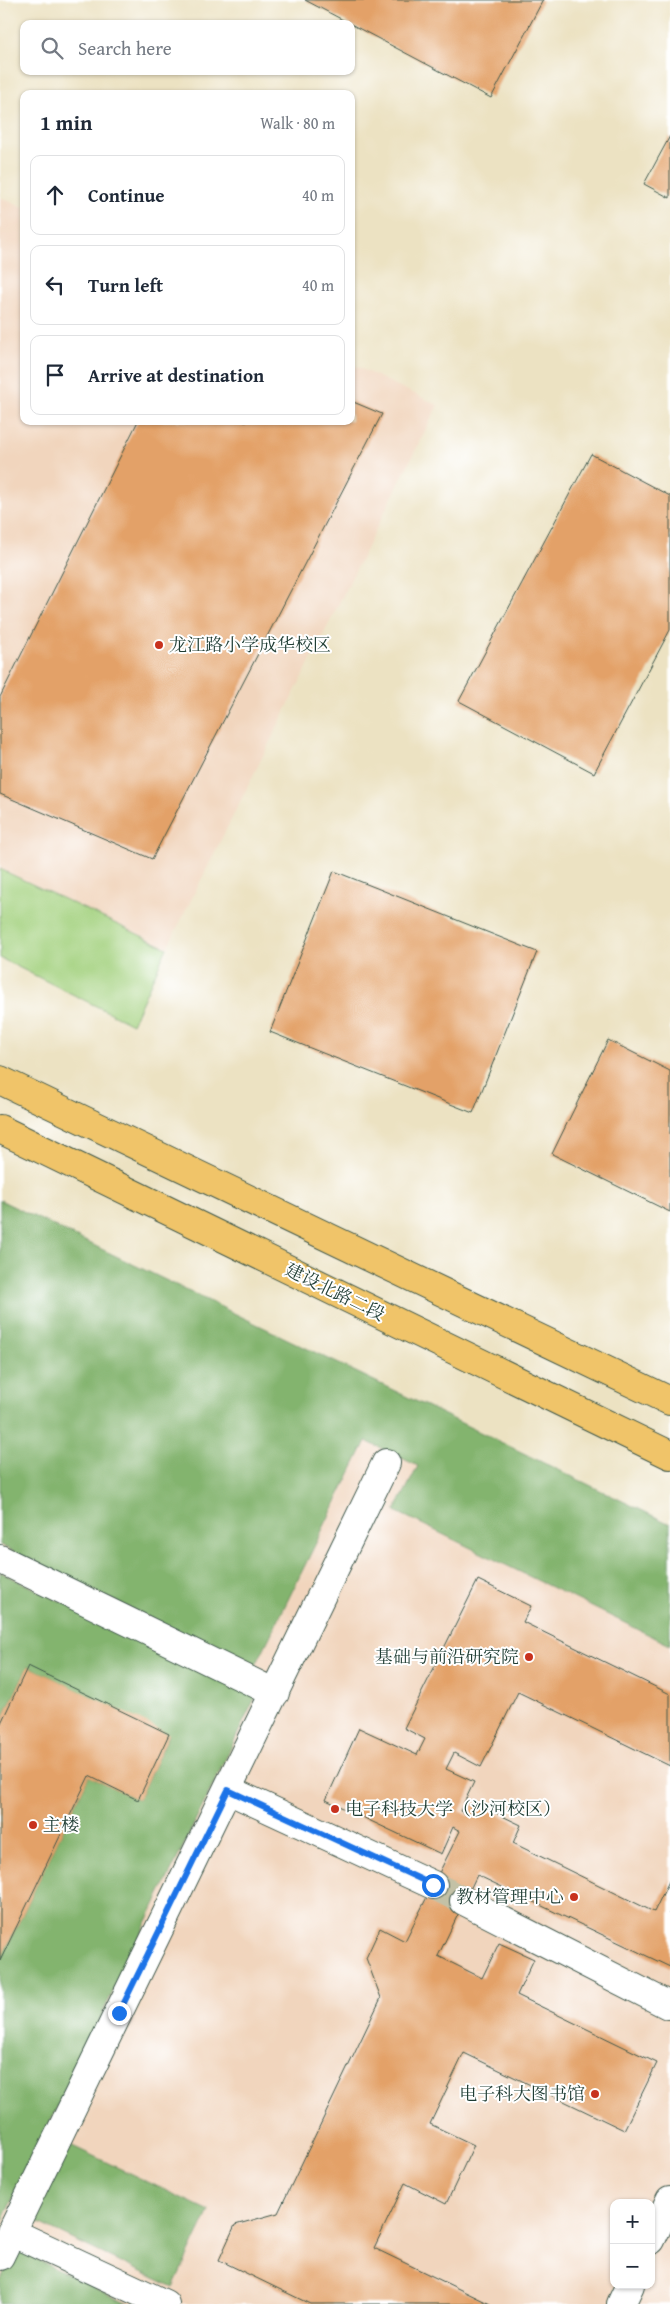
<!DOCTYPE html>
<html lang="en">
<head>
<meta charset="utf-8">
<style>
  :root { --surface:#fff; --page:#f6f6f7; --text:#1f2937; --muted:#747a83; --line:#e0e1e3 }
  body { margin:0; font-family:"Gentium Book Plus","Noto Serif SC",serif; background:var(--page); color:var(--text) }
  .controls { position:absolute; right:15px; bottom:15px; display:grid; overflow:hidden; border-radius:10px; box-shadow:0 1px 4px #0004 }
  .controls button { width:45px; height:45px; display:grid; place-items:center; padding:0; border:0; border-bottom:1px solid var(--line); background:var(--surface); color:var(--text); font:25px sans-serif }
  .stop { position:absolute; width:15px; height:15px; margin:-11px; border:4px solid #1a73e8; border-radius:50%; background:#fff }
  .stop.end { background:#1a73e8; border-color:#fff; box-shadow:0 1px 5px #0008 }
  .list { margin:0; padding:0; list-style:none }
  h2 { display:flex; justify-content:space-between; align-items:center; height:65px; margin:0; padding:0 20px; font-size:21px }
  h2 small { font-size:16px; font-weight:400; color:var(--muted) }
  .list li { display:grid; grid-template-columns:32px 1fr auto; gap:15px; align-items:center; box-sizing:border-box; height:80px; margin:0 10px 10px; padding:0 10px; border:1px solid var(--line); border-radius:10px }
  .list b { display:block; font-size:19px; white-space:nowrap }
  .list em { font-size:16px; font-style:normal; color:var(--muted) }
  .icon { flex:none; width:28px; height:28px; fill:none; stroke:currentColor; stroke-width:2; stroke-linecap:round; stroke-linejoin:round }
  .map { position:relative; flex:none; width:670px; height:2304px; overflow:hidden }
  .search { position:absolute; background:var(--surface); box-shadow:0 1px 4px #0004; left:20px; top:20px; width:335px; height:55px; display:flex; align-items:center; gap:12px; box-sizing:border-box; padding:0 18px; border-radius:10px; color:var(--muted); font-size:19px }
  .panel { position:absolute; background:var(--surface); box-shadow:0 1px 4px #0004; left:20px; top:90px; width:335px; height:335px; border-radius:10px }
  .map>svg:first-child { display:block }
</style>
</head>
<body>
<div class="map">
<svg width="670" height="2304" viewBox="0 0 670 2304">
  <rect width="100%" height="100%" fill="#fff"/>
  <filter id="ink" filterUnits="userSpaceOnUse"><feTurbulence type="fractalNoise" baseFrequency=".02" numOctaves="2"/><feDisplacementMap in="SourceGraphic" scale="10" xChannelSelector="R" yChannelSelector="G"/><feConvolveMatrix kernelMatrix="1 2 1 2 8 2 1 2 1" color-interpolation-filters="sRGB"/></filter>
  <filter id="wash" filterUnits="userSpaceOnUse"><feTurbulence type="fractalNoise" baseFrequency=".0096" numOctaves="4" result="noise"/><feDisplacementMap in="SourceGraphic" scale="20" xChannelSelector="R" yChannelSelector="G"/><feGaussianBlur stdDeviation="1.12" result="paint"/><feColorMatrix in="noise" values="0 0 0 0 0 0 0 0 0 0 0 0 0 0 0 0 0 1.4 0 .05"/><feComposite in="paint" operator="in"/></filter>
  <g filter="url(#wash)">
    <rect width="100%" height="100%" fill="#ece2c2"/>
    <!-- built -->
    <path fill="#f1d5bd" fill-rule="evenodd" d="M0 197 24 208V421H351V364L438 405 167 948 0 869Z
      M0 1200 670 1524V2304H0ZM614 2203H651V2285H614Z"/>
    <!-- green -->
    <path fill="#a4d280" stroke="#62885a" d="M0 869 167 948 132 1024 0 958Z"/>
    <!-- forest -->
    <path fill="#83b46e" stroke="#517851" d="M0 1200 670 1524V1645L395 1511 418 1466 366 1441 254 1669 0 1545Z
      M0 1572 256 1696 0 2225V1961L89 1776 138 1800 169 1735 28 1666 0 1724Z
      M66 2143 209 2211 173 2287 30 2219Z
      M15 2249 128 2304H0V2281Z"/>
    <g id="blocks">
      <!-- building -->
      <path fill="#e3a167" d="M305 0H543L491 98Z
        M670 136V198L644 184Z
        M351 401 382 414 152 859 0 794V697L138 421H351Z
        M591 454 670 496V630L594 773 459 701Z
        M334 871 537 952 473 1113 270 1032Z
        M608 1040 670 1071V1212L552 1154Z
        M478 1580 531 1606 523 1622 670 1694V1766L518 1692 481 1767 454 1753 446 1769 474 1782 460 1811 469 1816 475 1803 521 1825 513 1843 654 1912 670 1879V1967L477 1875 438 1956 482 1978 499 1943 534 1959 517 1995 657 2063 624 2130 464 2053 430 2124 474 2145 446 2204 405 2183 374 2248 490 2304H310L219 2260 235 2225 278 2213 381 1998 366 1958 380 1928 405 1941 460 1831 453 1827 441 1854 326 1800 359 1728 417 1755 425 1739 404 1728Z
        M28 1666 169 1734 138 1800 89 1776 0 1961V1725Z"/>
    </g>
  </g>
  <g filter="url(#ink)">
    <use href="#blocks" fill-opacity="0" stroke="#3e5649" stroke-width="1"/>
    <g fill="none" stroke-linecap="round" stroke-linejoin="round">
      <!-- minor-tunnel -->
      <path stroke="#c3c1a6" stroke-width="28" stroke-dasharray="28 14" stroke-linecap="butt" d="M433 1885 464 1901"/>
      <!-- minor casing -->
      <g stroke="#3e5649" stroke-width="30">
        <path id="minor" d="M0 1559 275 1693
          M228 1790 433 1885
          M464 1901 668 2005
          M11 2232 165 2304
          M651 2240 670 2200
          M0 2256 386 1463
          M621 2304 630 2285"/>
      </g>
      <!-- major casing -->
      <g stroke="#3e5649" stroke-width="30">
        <path id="major" d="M0 1080 670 1401
          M0 1129 670 1455"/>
      </g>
      <!-- minor -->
      <use href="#minor" stroke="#fff" stroke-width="28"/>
      <!-- major -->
      <use href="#major" stroke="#f0c469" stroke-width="28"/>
    </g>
  </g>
  <g fill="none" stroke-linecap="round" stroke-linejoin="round" filter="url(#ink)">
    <!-- route -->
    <path stroke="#1a73e8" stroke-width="6" d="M119 2013 228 1790 433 1885"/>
  </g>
  <!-- markers -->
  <g fill="#c8321e" stroke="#fff" stroke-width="2">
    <circle cx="159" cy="645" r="5"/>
    <circle cx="529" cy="1657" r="5"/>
    <circle cx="335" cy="1809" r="5"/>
    <circle cx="33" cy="1825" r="5"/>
    <circle cx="574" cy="1897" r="5"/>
    <circle cx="595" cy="2094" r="5"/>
  </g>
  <g text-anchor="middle" stroke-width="4" stroke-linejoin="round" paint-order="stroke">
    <!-- poi labels -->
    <g font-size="18" fill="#1f3d34" stroke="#fff" text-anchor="start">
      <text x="169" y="651">龙江路小学成华校区</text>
      <text x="519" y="1663" text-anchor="end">基础与前沿研究院</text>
      <text x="345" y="1815">电子科技大学（沙河校区）</text>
      <text x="43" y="1831">主楼</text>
      <text x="564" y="1903" text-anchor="end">教材管理中心</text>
      <text x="585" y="2100" text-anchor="end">电子科大图书馆</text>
    </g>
    <!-- street labels -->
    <g font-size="18" fill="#1f3d34" stroke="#fff">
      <text transform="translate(335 1292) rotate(26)" y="6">建设北路二段</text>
    </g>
  </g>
</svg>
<div class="controls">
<button>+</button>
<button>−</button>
</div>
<div class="stop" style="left:433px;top:1885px"></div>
<div class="stop end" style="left:119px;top:2013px"></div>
<div class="search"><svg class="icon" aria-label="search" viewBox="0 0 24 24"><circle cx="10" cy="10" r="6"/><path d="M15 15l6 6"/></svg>Search here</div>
<section class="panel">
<h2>1 min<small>Walk · 80 m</small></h2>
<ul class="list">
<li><svg class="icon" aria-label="ahead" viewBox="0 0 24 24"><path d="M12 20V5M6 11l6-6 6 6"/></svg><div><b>Continue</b></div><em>40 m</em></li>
<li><svg class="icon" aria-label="left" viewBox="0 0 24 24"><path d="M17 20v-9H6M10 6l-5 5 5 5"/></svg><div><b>Turn left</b></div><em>40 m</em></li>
<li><svg class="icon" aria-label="arrive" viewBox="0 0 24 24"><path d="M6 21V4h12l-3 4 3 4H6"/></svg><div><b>Arrive at destination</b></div></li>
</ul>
</section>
</div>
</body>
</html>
